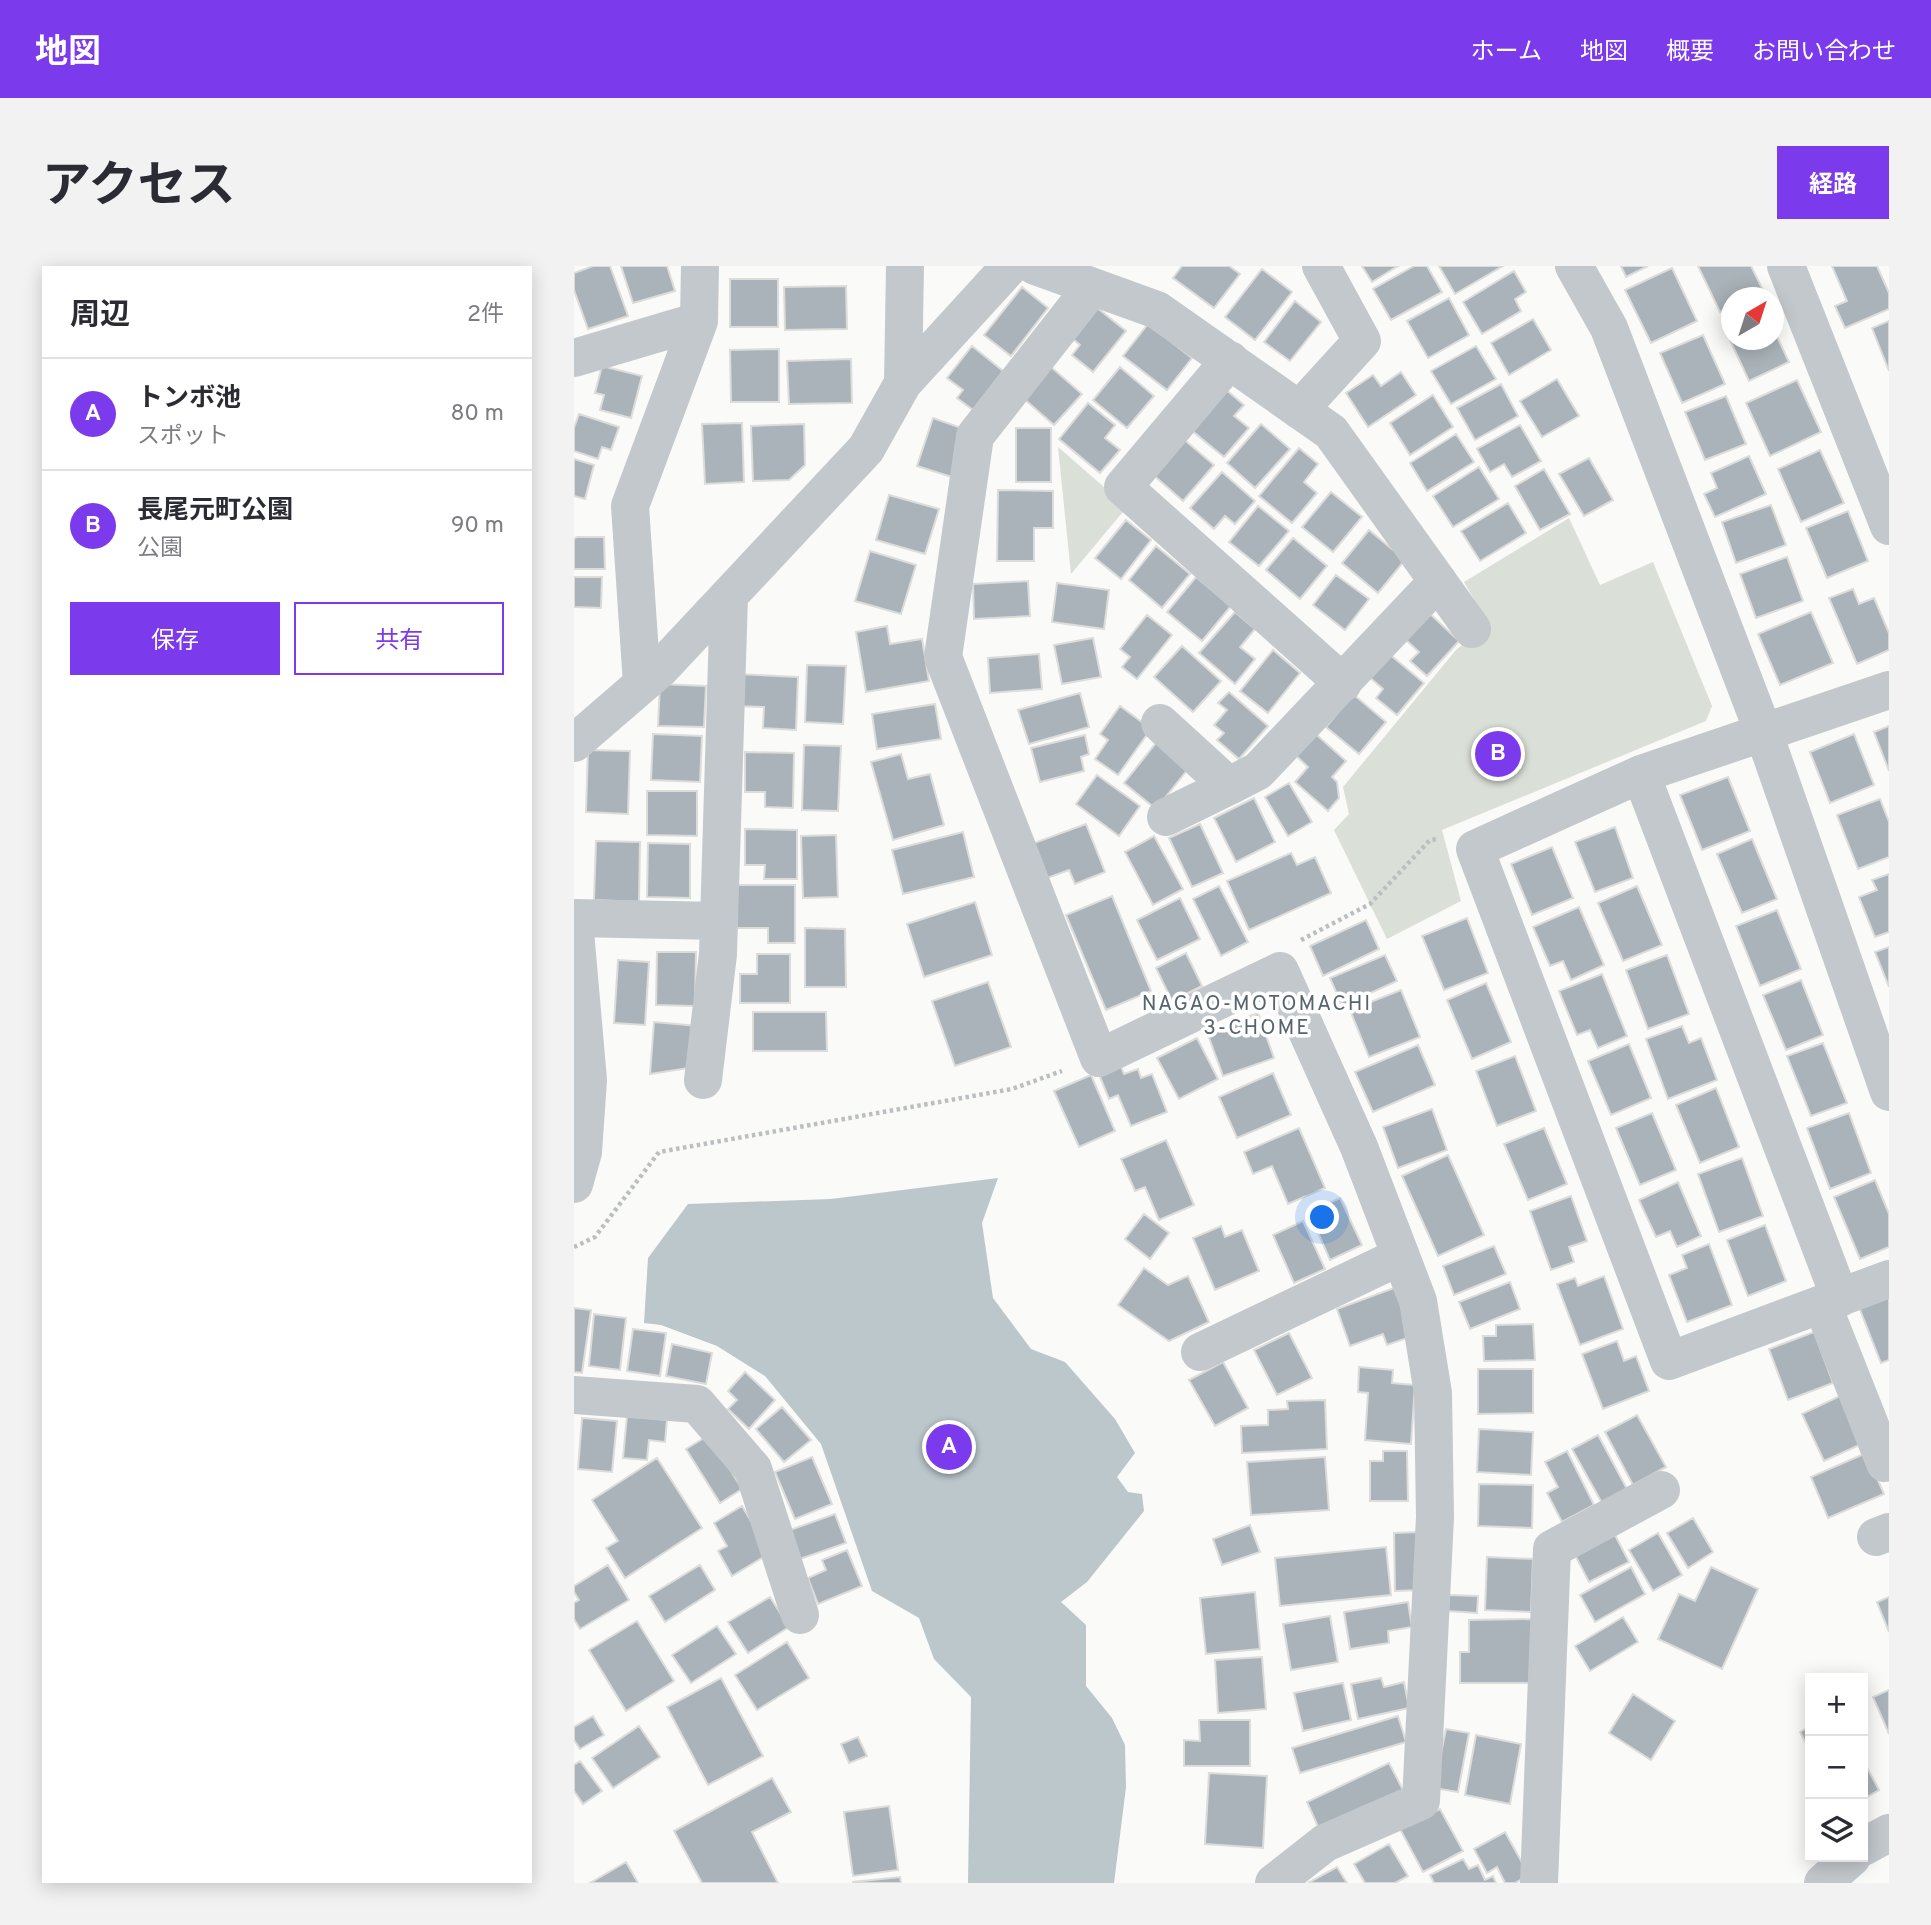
<!DOCTYPE html>
<html lang="ja">
<head>
<meta charset="utf-8">
<style>
  :root { --surface:#fff; --page:#f2f2f3; --text:#2b2b33; --muted:#7c7c81; --line:#e1e1e2; --accent:#7c3aed }
  body { margin:0; font-family:Overpass,"Noto Sans JP",sans-serif; background:var(--page); color:var(--text) }
  .controls { position:absolute; right:21px; bottom:21px; display:grid; overflow:hidden; border-radius:0px; box-shadow:0 4px 18px #0003 }
  .controls button { width:63px; height:63px; display:grid; place-items:center; padding:0; border:0; border-bottom:2px solid var(--line); background:var(--surface); color:var(--text); font:35px sans-serif }
  .compass { position:absolute; left:1147px; top:21px; width:63px; height:63px; border-radius:50%; background:var(--surface); box-shadow:0 4px 18px #0003; rotate:39deg }
  .you { position:absolute; left:749px; top:952px; width:24px; height:24px; margin:-18px; border:5px solid #fff; border-radius:50%; background:#1a73e8; box-shadow:0 0 0 10px #1a73e833 }
  .badge { display:grid; place-items:center; width:46px; height:46px; border-radius:50%; background:var(--accent); color:#fff; font-size:23px; font-weight:700 }
  .pin { position:absolute; translate:-50% -50%; border:4px solid #fff; box-shadow:0 2px 7px #0006 }
  .list { margin:0; padding:0; list-style:none }
  h2 { display:flex; justify-content:space-between; align-items:center; height:91px; margin:0; padding:0 28px; font-size:30px }
  h2 small { font-size:23px; font-weight:400; color:var(--muted) }
  .list li { display:grid; grid-template-columns:46px 1fr auto; gap:21px; align-items:center; box-sizing:border-box; height:112px; padding:0 28px; border-top:2px solid var(--line) }
  .list b { display:block; font-size:26px; white-space:nowrap }
  .list p { margin:0; font-size:23px; white-space:nowrap; color:var(--muted) }
  .list em { font-size:23px; font-style:normal; color:var(--muted) }
  .actions { display:flex; gap:14px; padding:21px 28px }
  .actions a { flex:1; padding:16px 0; border:2px solid var(--accent); border-radius:0px; text-align:center; font-size:24px; color:var(--accent) }
  .actions .main { background:var(--accent); color:#fff }
  .icon { flex:none; width:38px; height:38px; fill:none; stroke:currentColor; stroke-width:2; stroke-linecap:round; stroke-linejoin:round }
  .map { position:relative; flex:none; width:1315px; height:1617px; overflow:hidden; border-radius:0px }
  header { display:flex; align-items:center; gap:42px; box-sizing:border-box; height:98px; padding:0 35px; background:var(--accent); color:#fff }
  header strong { font-size:33px }
  nav { display:flex; gap:38px; margin-inline-start:auto; font-size:24px }
  .intro { display:flex; align-items:center; justify-content:space-between; box-sizing:border-box; height:168px; padding:0 42px }
  h1 { margin:0; font-size:49px }
  .button { padding:18px 32px; border-radius:0px; background:var(--accent); color:#fff; font-size:24px; font-weight:700 }
  main { display:flex; gap:42px; padding:0 42px }
  aside { flex:1; background:var(--surface); border-radius:0px; box-shadow:0 4px 18px #0003 }
  .map>svg:first-child { display:block }
</style>
</head>
<body>
<header>
<strong>地図</strong>
<nav><a>ホーム</a><a>地図</a><a>概要</a><a>お問い合わせ</a></nav>
</header>
<div class="intro"><h1>アクセス</h1><a class="button">経路</a></div>
<main>
<aside>
<h2>周辺<small>2件</small></h2>
<ul class="list">
<li><span class="badge">A</span><div><b>トンボ池</b><p>スポット</p></div><em>80 m</em></li>
<li><span class="badge">B</span><div><b>長尾元町公園</b><p>公園</p></div><em>90 m</em></li>
</ul>
<div class="actions"><a class="main">保存</a><a>共有</a></div>
</aside>
<div class="map">
<svg width="1315" height="1617" viewBox="0 0 1315 1617">
  <rect width="100%" height="100%" fill="#fafaf8"/>
  <!-- green -->
  <path fill="#dadfd7" d="M484 181 553 241 497 308Z
    M995 252 1026 319 1079 296 1138 440 1132 455 868 564 887 635 813 673 760 564 775 548 769 521 882 384 914 357 890 316Z"/>
  <!-- water -->
  <path fill="#bbc7cb" d="M424 912 408 957 419 1032 457 1083 491 1096 541 1153 561 1187 543 1211 554 1226 568 1228 570 1245 513 1316 487 1336 512 1359V1420L538 1452 551 1479 552 1521 540 1617H394L397 1431 360 1393 345 1352 298 1325 247 1178 191 1110 143 1080 87 1059 70 1057 74 992 114 938 257 933Z"/>
  <!-- building -->
  <path fill="#aab3b9" stroke="#dcdcda" stroke-width="2" d="M19 0H36L54 50 14 63 0 24V7Z
    M47 0H93L101 25 59 37Z
    M608 0H655L666 8 640 42 599 12Z
    M788 0H824L798 16Z
    M840 0H853L868 26 817 54 799 23Z
    M865 0H929L881 28Z
    M1047 0H1074L1052 11Z
    M1124 0H1177L1190 26 1178 32H1157V41L1146 46Z
    M1258 0H1303L1315 27V43L1271 62 1261 40 1273 35Z
    M1098 2 1123 55 1077 77 1051 24Z
    M688 3 718 26 681 74 651 51Z
    M940 5 952 26 941 33 947 45 908 68 889 36Z
    M156 13H204V61H156Z
    M272 20 273 63 211 64 210 21Z
    M448 21 474 42 437 90 410 69Z
    M875 32 895 69 854 92 833 55Z
    M721 35 747 56 716 95 690 76Z
    M517 37 552 65 519 106 498 89 506 79 492 67Z
    M959 53 977 84 935 109 917 77Z
    M1315 55V105L1298 62Z
    M574 58 618 92 593 124 549 90Z
    M1157 58V74H1199V62L1215 96 1175 115 1150 61Z
    M1129 69 1151 118 1108 137 1086 87Z
    M398 80 429 105 399 144 383 132 389 124 373 112Z
    M902 80 922 113 877 138 857 105Z
    M205 83V136H157L156 84Z
    M277 93 278 137 215 138 213 95Z
    M28 100 68 110 57 152 26 144 30 129 21 127Z
    M477 101 508 128 480 159 449 132Z
    M546 101 580 130 553 162 519 134Z
    M827 106 842 129 794 161 772 127 799 109 807 120Z
    M983 113 1005 150 968 171 946 135Z
    M1223 114 1247 166 1196 190 1172 137Z
    M927 118 944 150 901 174 883 142Z
    M650 122 670 139 660 150 675 162 650 191 616 163Z
    M859 129 879 161 836 189 816 157Z
    M1152 130 1172 178 1131 194 1111 146Z
    M514 137 541 159 531 172 546 184 526 207 485 173Z
    M5 148 45 161 37 184 28 181 24 193 0 185V162Z
    M359 152 393 164 378 211 343 200Z
    M168 157 170 216 131 218 128 158Z
    M230 158 231 199 215 214 179 215 177 160Z
    M687 158 716 183 681 222 653 197Z
    M946 159 967 195 938 211 930 198 916 206 903 183Z
    M442 162H477V216H442Z
    M882 168 900 196 853 225 836 197Z
    M607 171 640 199 609 235 576 206Z
    M725 182 744 198 730 216 743 227 718 257 685 230Z
    M1246 184 1270 237 1227 256 1204 203Z
    M1175 190 1192 228 1141 251 1130 228 1143 222 1137 207Z
    M1015 192 1039 234 1010 250 985 208Z
    M0 193 20 199 11 233 0 230Z
    M905 201 925 233 879 261 859 230Z
    M970 203 996 248 966 264 941 220Z
    M648 206 681 235 661 258 651 250 640 263 616 242Z
    M424 224 479 225V262H460V295H423Z
    M757 226 788 251 759 286 728 261Z
    M315 229 365 243 351 288 302 274Z
    M934 237 952 267 906 295 887 265Z
    M1197 239 1212 279 1162 297 1148 256Z
    M684 240 715 265 685 300 655 276Z
    M1274 245 1294 295 1253 312 1232 262Z
    M552 254 577 274 547 313 521 292Z
    M795 264 831 294 804 327 768 297Z
    M3 271H30L31 303H0V273Z
    M719 272 753 300 726 333 692 304Z
    M582 280 616 308 588 342 555 314Z
    M296 285 342 299 327 348 281 335Z
    M1213 291 1229 335 1182 352 1166 308Z
    M762 309 795 333 771 364 739 339Z
    M0 311H28L27 342 0 341Z
    M622 311 657 340 628 375 593 346Z
    M454 315 456 350 400 353 399 318Z
    M483 317 535 324 530 363 478 356Z
    M1279 323 1285 338 1300 332 1315 367V384L1283 398 1255 332Z
    M661 346 681 363 666 381 681 393 661 418 625 387Z
    M854 346 885 375 853 410 836 395 845 386 830 372Z
    M1237 346 1259 397 1206 419 1184 368Z
    M573 349 598 369 563 413 548 401 556 391 546 383Z
    M313 360 316 378 348 373 355 415 292 426 282 366Z
    M519 372 527 411 488 418 480 379Z
    M608 380 647 415 619 446 580 411Z
    M699 384 726 407 694 447 666 425Z
    M814 387 850 417 823 449 802 432 809 423 794 410Z
    M465 388 468 423 416 427 414 392Z
    M233 399 272 400 269 458 231 456Z
    M163 408 224 411 222 464 189 462 190 441 161 440Z
    M86 418 132 420 130 461 84 460Z
    M655 426 694 460 665 493 643 474 650 467 640 459 653 444 644 437Z
    M506 427 515 461 455 478 444 444Z
    M779 428 812 456 785 488 752 461Z
    M361 438 367 473 303 483 298 448Z
    M546 440 577 463 544 509 521 493 534 474 526 468Z
    M1315 460V505L1300 466Z
    M736 463 772 495 758 511 763 516 765 532 754 545 721 516 734 501 717 485Z
    M79 468 128 470 126 516 77 514Z
    M1280 468 1300 519 1256 537 1236 486Z
    M511 469 515 488 507 491 510 505 466 516 457 482Z
    M582 477 614 503 582 543 550 517Z
    M230 479 267 480 264 545 228 544Z
    M14 484 56 485 54 548 12 546Z
    M171 486 220 487 219 542 191 541V526H171Z
    M327 488 334 513 356 508 370 559 319 574 297 496Z
    M523 509 566 540 545 570 502 538Z
    M1154 511 1176 565 1128 584 1106 529Z
    M715 517 738 556 714 570 691 531Z
    M73 525H123V570L73 569Z
    M680 532 701 576 662 596 640 552Z
    M1306 533 1315 556V591L1284 603 1263 549Z
    M512 558 531 606 501 618 495 604 465 615 452 580Z
    M626 558 649 607 618 621 595 572Z
    M1041 561 1059 612 1021 626 1001 576Z
    M171 563 223 564V613H190L191 599H171Z
    M389 566 400 611 329 628 318 584Z
    M262 569 264 631 229 632 227 570Z
    M580 570 609 623 579 639 551 586Z
    M1178 573 1203 633 1168 647 1143 588Z
    M22 575 66 576 65 636 20 634Z
    M74 577 116 578V632L73 631Z
    M978 581 999 632 958 649 937 598Z
    M717 587 723 599 741 591 757 627 675 664 653 615Z
    M1315 608V666L1301 671 1285 631 1303 624 1298 614Z
    M162 619H221V677H194V662H163Z
    M645 620 674 676 647 690 619 633Z
    M1063 620 1088 679 1049 695 1024 637Z
    M538 630 577 725 532 744 492 649Z
    M606 632 626 673 583 694 563 654Z
    M401 636 418 689 350 711 333 658Z
    M1005 641 1030 699 997 714 989 695 976 700 959 661Z
    M1203 644 1227 703 1186 720 1162 660Z
    M893 652 914 707 870 724 848 670Z
    M792 654 805 683 749 710 736 680Z
    M231 662 271 663 272 721H231Z
    M1315 681V721L1301 686Z
    M83 686H122L121 740 82 739Z
    M612 687 628 720 598 735 582 702Z
    M183 688H216V737H166V708H183Z
    M811 689 823 715 768 740 756 712Z
    M1093 689 1115 748 1074 763 1052 704Z
    M44 694 75 696 71 759 40 757Z
    M1028 708 1053 770 1024 782 1016 764 1003 769 985 725Z
    M1227 714 1249 769 1212 784 1189 729Z
    M414 716 437 781 381 800 358 735Z
    M912 717 937 776 898 793 873 734Z
    M827 724 846 771 795 791 776 744Z
    M179 746H252L253 785H179Z
    M684 747 700 792 649 810 633 766Z
    M80 756 124 760 121 801 76 808Z
    M1108 760 1115 777 1127 772 1143 814 1094 833 1072 773Z
    M623 772 644 813 605 833 583 792Z
    M1249 777 1273 837 1237 850 1213 790Z
    M1055 778 1077 832 1037 849 1014 795Z
    M844 779 861 819 799 846 781 806Z
    M941 790 962 845 923 860 902 805Z
    M546 798 550 808 564 803 567 812 578 808 593 846 557 860 544 829 535 833 524 806Z
    M699 807 717 849 663 872 645 831Z
    M517 809 541 865 505 881 480 825Z
    M1142 822 1165 881 1126 897 1102 839Z
    M858 843 873 884 824 902 809 861Z
    M1078 847 1102 904 1066 919 1042 862Z
    M1275 847 1297 907 1256 923 1233 862Z
    M725 862 751 922 714 938 698 900 679 908 670 886Z
    M970 862 993 918 954 934 930 878Z
    M592 874 620 939 585 954 571 921 561 925 547 893Z
    M874 889 910 969 864 990 828 910Z
    M1168 892 1189 950 1145 966 1124 908Z
    M1301 914 1315 948V981L1286 993 1260 931Z
    M1104 916 1127 970 1103 981 1096 965 1082 971 1065 934Z
    M997 930 1013 975 995 981 1000 996 977 1004 956 945Z
    M766 932 788 979 756 994 735 946Z
    M570 948 595 967 576 993 551 973Z
    M729 955 751 1003 720 1017 699 969Z
    M1191 959 1212 1015 1174 1030 1153 974Z
    M647 960 651 971 668 964 685 1005 641 1024 619 972Z
    M1135 978 1158 1039 1113 1056 1095 1009 1113 1002 1108 989Z
    M920 980 932 1008 880 1029 869 1000Z
    M570 1002 594 1019 614 1010 635 1056 595 1075 544 1039Z
    M1030 1010 1049 1063 1006 1079 983 1018 1001 1012 1004 1020Z
    M936 1016 946 1043 896 1063 885 1036Z
    M820 1022 839 1070 813 1079 809 1068 776 1080 763 1043Z
    M1315 1030V1094L1307 1097 1285 1041Z
    M0 1042 17 1044 8 1107 0 1106Z
    M20 1048 52 1052 46 1104 15 1100Z
    M959 1058 961 1094 910 1095 909 1070H922V1059Z
    M59 1063 92 1067 86 1110 53 1105Z
    M1240 1066 1259 1117 1214 1134 1195 1083Z
    M715 1067 738 1112 703 1129 680 1084Z
    M1043 1075 1050 1095 1062 1090 1075 1125 1029 1143 1008 1088Z
    M98 1078 138 1087 132 1118 92 1110Z
    M649 1096 674 1142 641 1160 615 1114Z
    M785 1101 819 1104 818 1117 841 1119 837 1178 791 1174 794 1127 784 1126Z
    M904 1103H959V1147L904 1148Z
    M171 1106 201 1134 175 1163 154 1143 163 1134 154 1125Z
    M1268 1129 1290 1177 1250 1195 1228 1148Z
    M751 1134 753 1183 668 1187 667 1160 694 1159V1144L714 1143 713 1135Z
    M208 1141 237 1174 210 1196 182 1163Z
    M1063 1149 1092 1201 1059 1219 1031 1166Z
    M53 1150 93 1154 91 1176 75 1174 73 1194 49 1192Z
    M8 1152 43 1155 38 1206 4 1203Z
    M905 1163 959 1166 957 1209 903 1206Z
    M135 1169 168 1223 146 1237 112 1183Z
    M1024 1169 1053 1223 1028 1237 998 1183Z
    M809 1185H833L834 1235H796V1195H809Z
    M993 1185 1020 1239 988 1256 973 1227 984 1221 971 1196Z
    M1292 1187 1310 1228 1254 1252 1237 1211Z
    M238 1191 258 1238 221 1253 201 1206Z
    M751 1191 755 1244 677 1249 673 1196Z
    M83 1192 128 1262 51 1312 32 1282 44 1275 18 1234Z
    M905 1218 959 1219 958 1262 904 1260Z
    M168 1240 196 1287 158 1310 144 1285 153 1280 140 1257Z
    M261 1248 272 1277 226 1293 216 1264Z
    M1119 1252 1139 1286 1114 1302 1093 1267Z
    M676 1259 686 1286 648 1299 639 1273Z
    M846 1266 847 1324 821 1325 820 1267Z
    M1084 1267 1108 1309 1079 1325 1055 1284Z
    M1041 1269 1055 1296 1015 1316 1001 1289Z
    M812 1281 817 1329 706 1340 701 1292Z
    M273 1284 288 1320 244 1338 234 1312 252 1304 248 1294Z
    M913 1291 959 1293 957 1346 911 1344Z
    M34 1299 55 1334 6 1363 0 1353V1337L5 1334 0 1326V1320Z
    M126 1299 141 1324 91 1356 75 1330Z
    M1057 1301 1071 1328 1021 1356 1006 1329Z
    M1137 1301 1184 1323 1148 1403 1084 1373 1105 1328 1121 1335Z
    M681 1326 686 1383 632 1388 626 1332Z
    M875 1329 904 1330 903 1347 874 1345Z
    M196 1331 215 1361 174 1387 154 1356Z
    M1315 1331V1366L1303 1336Z
    M834 1336 838 1361 814 1365 815 1377 776 1383 770 1346Z
    M756 1350 764 1396 717 1404 709 1358Z
    M1049 1351 1064 1376 1016 1405 1001 1380Z
    M959 1353V1417H886V1386H895V1354Z
    M63 1355 100 1415 52 1445 15 1384Z
    M143 1360 162 1388 117 1417 98 1389Z
    M213 1376 235 1412 183 1444 161 1409Z
    M688 1391 692 1443 644 1447 641 1394Z
    M147 1412 189 1490 134 1519 93 1441Z
    M807 1412 810 1421 830 1416 835 1442 784 1453 777 1418Z
    M769 1417 777 1454 729 1465 720 1427Z
    M1315 1424V1468L1299 1431Z
    M1059 1428 1101 1455 1077 1494 1035 1467Z
    M19 1450 30 1469 6 1483 0 1474V1461Z
    M824 1450 832 1476 726 1507 718 1482Z
    M625 1454H676V1500H610V1474L626 1475Z
    M65 1460 86 1491 39 1522 18 1492Z
    M1236 1460V1485L1226 1466Z
    M872 1463 895 1467 884 1526 860 1522Z
    M902 1469 947 1478 936 1538 891 1529Z
    M284 1471 293 1490 275 1497 267 1478Z
    M1289 1494 1305 1524 1289 1533Z
    M6 1495 28 1525 9 1538 0 1525V1499Z
    M815 1497 829 1524 746 1565 733 1536Z
    M635 1507 693 1510 689 1582 631 1578Z
    M198 1512 217 1546 178 1566 204 1617H128L100 1565Z
    M315 1540 324 1604 279 1610 270 1546Z
    M866 1543 889 1585 849 1606 826 1563Z
    M931 1566 955 1609 941 1617H931L923 1601 913 1607 900 1583Z
    M815 1578 834 1610 821 1617H791L780 1598Z
    M889 1593 895 1603 904 1599 911 1614 919 1610 922 1617H860L856 1609Z
    M52 1596 64 1617H16Z
    M763 1601 773 1617H734Z
    M326 1611 327 1617H279V1616Z"/>
  <g fill="none" stroke-linecap="round" stroke-linejoin="round">
    <!-- path -->
    <path stroke="#bbbfc2" stroke-width="4.5" stroke-dasharray="3.5 3.5" stroke-linecap="butt" d="M727 674 796 638 856 574 864 573
      M0 981 21 971 85 886 438 823 488 805"/>
    <!-- minor -->
    <path stroke="#c3c8cc" stroke-width="38" d="M461 0 583 44 757 166 898 363
      M1000 0 1035 62 1189 465 1315 826
      M1212 0 1315 260
      M518 21 401 170 369 391 525 792 706 705 785 881 844 1035 859 1127 861 1251 847 1535 751 1577 700 1617
      M0 92 125 55
      M656 94 549 221 769 417
      M329 117 331 0
      M725 144 788 75 747 0
      M68 418 56 240 125 55 126 0
      M1315 424 1067 508 901 583 1095 1095 1315 1013
      M586 457 655 520 684 505 864 315
      M0 477 87 402 292 183 329 117 436 0
      M1067 508 1266 1032
      M592 551 655 520
      M0 652 145 655
      M0 654 14 814 9 886 0 918
      M129 814 144 688 155 330
      M1248 1038 1311 1197
      M626 1086 827 990
      M0 1129 123 1138 179 1203 226 1349
      M1302 1271 1315 1266
      M1289 1581 1315 1567
      M965 1617 978 1283 1087 1224
      M1249 1617 1278 1591"/>
  </g>
  <g text-anchor="middle" stroke-width="7" stroke-linejoin="round" paint-order="stroke">
    <!-- neighbourhood labels -->
    <g font-size="21" letter-spacing="2" fill="#57646e" stroke="#fff">
      <text x="683" y="744">NAGAO-MOTOMACHI<tspan x="683" dy="24">3-CHOME</tspan></text>
    </g>
  </g>
</svg>
<div class="controls">
<button>+</button>
<button>−</button>
<button><svg class="icon" aria-label="layers" viewBox="0 0 24 24"><path d="M12 4l9 5-9 5-9-5zM3 14l9 5 9-5"/></svg></button>
</div>
<svg class="compass" viewBox="-18 -18 36 36"><path d="M0-13l5 13h-10z" fill="#e53935"/><path d="M0 13l5-13h-10z" fill="#7c7c81"/></svg>
<div class="you"></div>
<div class="pin badge" style="left:375px;top:1181px">A</div>
<div class="pin badge" style="left:924px;top:488px">B</div>
</div>
</main>
</body>
</html>
